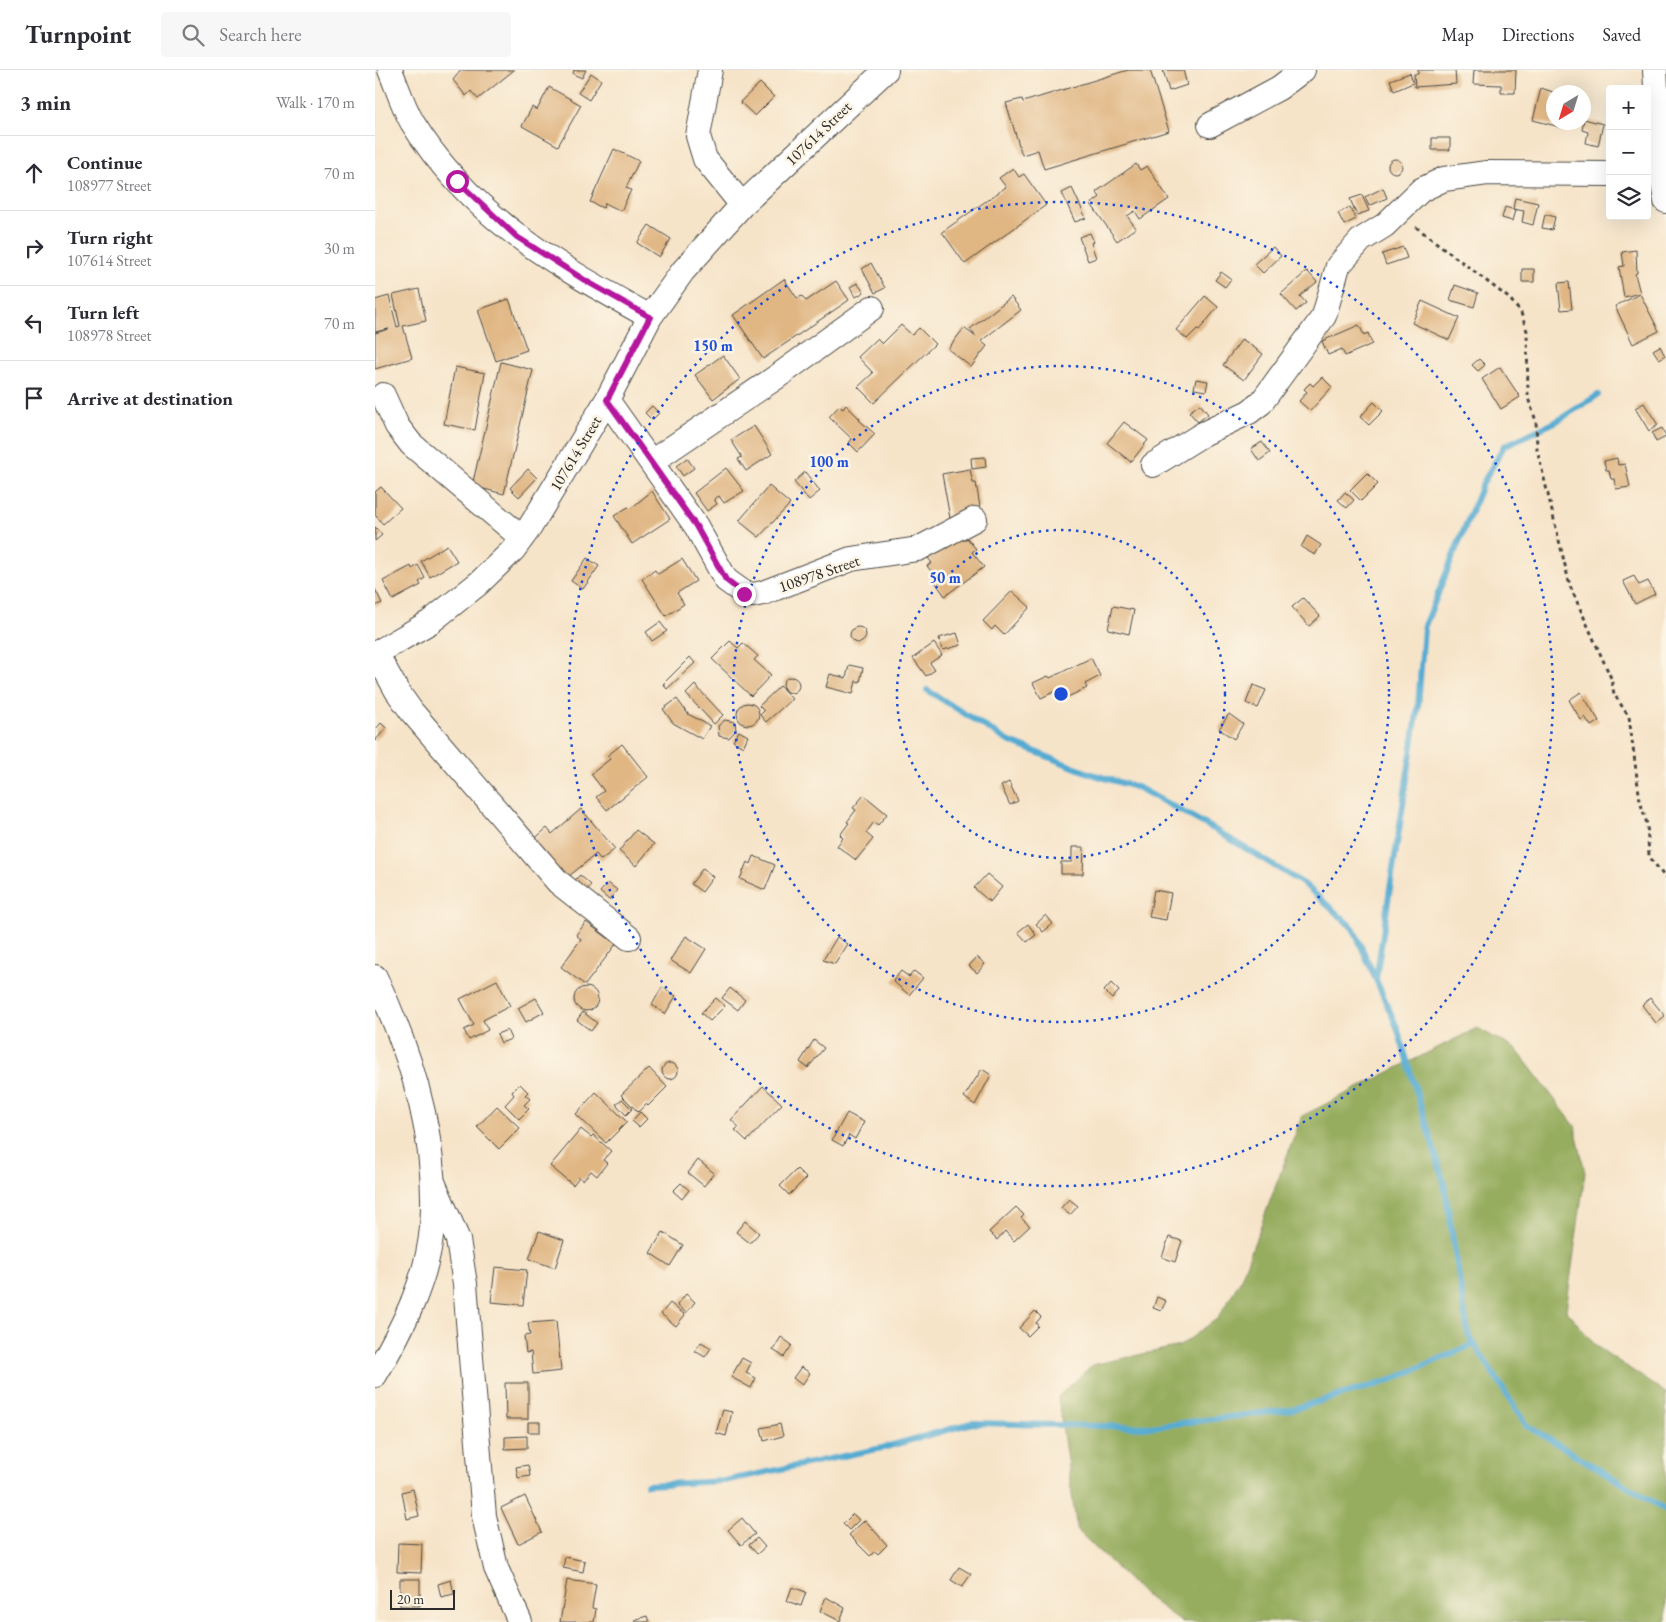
<!DOCTYPE html>
<html lang="en">
<head>
<meta charset="utf-8">
<style>
  :root { --surface:#fff; --page:#f7f7f7; --text:#2b2b33; --muted:#7c7c81; --line:#e1e1e2 }
  body { margin:0; font-family:"EB Garamond",serif; background:var(--page); color:var(--text) }
  .controls { position:absolute; right:15px; top:15px; display:grid; overflow:hidden; border-radius:5px; box-shadow:0 5px 20px #0002 }
  .controls button { width:45px; height:45px; display:grid; place-items:center; padding:0; border:0; border-bottom:1px solid var(--line); background:var(--surface); color:var(--text); font:25px sans-serif }
  .compass { position:absolute; left:1171px; top:15px; width:45px; height:45px; border-radius:50%; background:var(--surface); box-shadow:0 5px 20px #0002; rotate:218deg }
  .scale { position:absolute; left:15px; bottom:12px; width:65px; box-sizing:border-box; padding-left:5px; border:2px solid #2b2b2b; border-top:0; font-size:14px; line-height:18px; white-space:nowrap; color:#2b2b2b; -webkit-text-stroke:4px #fcf5e5; paint-order:stroke }
  .stop { position:absolute; width:15px; height:15px; margin:-11px; border:4px solid #b5179e; border-radius:50%; background:#fff }
  .stop.end { background:#b5179e; border-color:#fff; box-shadow:0 1px 5px #0008 }
  .list { margin:0; padding:0; list-style:none }
  h2 { display:flex; justify-content:space-between; align-items:center; height:65px; margin:0; padding:0 20px; font-size:21px }
  h2 small { font-size:16px; font-weight:400; color:var(--muted) }
  .list li { display:grid; grid-template-columns:32px 1fr auto; gap:15px; align-items:center; box-sizing:border-box; height:75px; padding:0 20px; border-top:1px solid var(--line) }
  .list b { display:block; font-size:19px; white-space:nowrap }
  .list p { margin:0; font-size:16px; white-space:nowrap; color:var(--muted) }
  .list em { font-size:16px; font-style:normal; color:var(--muted) }
  .icon { flex:none; width:28px; height:28px; fill:none; stroke:currentColor; stroke-width:2; stroke-linecap:round; stroke-linejoin:round }
  .map { position:relative; flex:none; width:1291px; height:1552px; overflow:hidden }
  header { display:flex; align-items:center; gap:30px; box-sizing:border-box; height:70px; padding:0 25px; background:var(--surface); border-bottom:1px solid var(--line) }
  header strong { font-size:24px }
  nav { display:flex; gap:28px; margin-inline-start:auto; font-size:18px }
  .search { width:350px; height:45px; background:var(--page); display:flex; align-items:center; gap:12px; box-sizing:border-box; padding:0 18px; border-radius:5px; color:var(--muted); font-size:19px }
  main { display:flex }
  aside { flex:1; background:var(--surface) }
  .map>svg:first-child { display:block }
</style>
</head>
<body>
<header>
<strong>Turnpoint</strong>
<div class="search"><svg class="icon" aria-label="search" viewBox="0 0 24 24"><circle cx="10" cy="10" r="6"/><path d="M15 15l6 6"/></svg>Search here</div>
<nav><a>Map</a><a>Directions</a><a>Saved</a></nav>
</header>
<main>
<aside>
<h2>3 min<small>Walk · 170 m</small></h2>
<ul class="list">
<li><svg class="icon" aria-label="ahead" viewBox="0 0 24 24"><path d="M12 20V5M6 11l6-6 6 6"/></svg><div><b>Continue</b><p>108977 Street</p></div><em>70 m</em></li>
<li><svg class="icon" aria-label="right" viewBox="0 0 24 24"><path d="M7 20v-9h11M14 6l5 5-5 5"/></svg><div><b>Turn right</b><p>107614 Street</p></div><em>30 m</em></li>
<li><svg class="icon" aria-label="left" viewBox="0 0 24 24"><path d="M17 20v-9H6M10 6l-5 5 5 5"/></svg><div><b>Turn left</b><p>108978 Street</p></div><em>70 m</em></li>
<li><svg class="icon" aria-label="arrive" viewBox="0 0 24 24"><path d="M6 21V4h12l-3 4 3 4H6"/></svg><div><b>Arrive at destination</b></div></li>
</ul>
</aside>
<div class="map">
<svg width="1291" height="1552" viewBox="0 0 1291 1552">
  <rect width="100%" height="100%" fill="#fcf5e5"/>
  <filter id="ink" filterUnits="userSpaceOnUse"><feTurbulence type="fractalNoise" baseFrequency=".02" numOctaves="2"/><feDisplacementMap in="SourceGraphic" scale="10" xChannelSelector="R" yChannelSelector="G"/><feConvolveMatrix kernelMatrix="1 2 1 2 8 2 1 2 1" color-interpolation-filters="sRGB"/></filter>
  <filter id="wash" filterUnits="userSpaceOnUse"><feTurbulence type="fractalNoise" baseFrequency=".0096" numOctaves="4" result="noise"/><feDisplacementMap in="SourceGraphic" scale="20" xChannelSelector="R" yChannelSelector="G"/><feGaussianBlur stdDeviation="1.12" result="paint"/><feColorMatrix in="noise" values="0 0 0 0 0 0 0 0 0 0 0 0 0 0 0 0 0 1.4 0 .05"/><feComposite in="paint" operator="in"/></filter>
  <g filter="url(#wash)">
    <rect width="100%" height="100%" fill="#f6e4c9"/>
    <!-- forest -->
    <path fill="#96ad5f" stroke="#606c45" d="M1102 958 1141 979 1200 1056 1210 1103 1191 1240 1221 1276 1291 1323V1552H806L766 1522 702 1460 683 1327 717 1295 805 1276 843 1248 865 1211 927 1046Z"/>
    <g fill="none" stroke-linecap="round" stroke-linejoin="round">
      <!-- stream -->
      <path stroke="#55abd2" stroke-width="6" d="M552 620 633 671 716 704 764 718 837 758 929 814 978 858 1022 957 1069 1113 1093 1264 1151 1355 1291 1440
        M1001 909 1043 637 1049 558 1107 415 1129 376 1182 351 1223 325
        M272 1415 349 1411 507 1378 597 1353 775 1357 918 1339 1014 1311 1099 1274"/>
    </g>
    <g id="blocks">
      <!-- building -->
      <path fill="#e0b683" d="M86 0H139L103 29 96 21 91 26 78 10Z
        M199 0H211L207 8 198 4Z
        M753 0H775L794 61 669 99 663 80 647 85 631 33 647 29 648 32Z
        M788 0H808L812 15 794 21Z
        M1043 0H1080L1081 14 1040 17 1039 4H1043Z
        M1099 0H1141L1140 23H1126V15L1098 14Z
        M216 3 226 10 214 30 203 23Z
        M1035 3 1038 13 1019 21 1015 10Z
        M385 13 399 27 380 46 365 32Z
        M174 17 206 35 183 76 147 56 157 37 162 40Z
        M1166 18 1178 22V52H1191L1189 58 1158 50Z
        M1209 49 1228 54 1223 76 1211 73 1213 62 1207 60Z
        M1057 68H1075V80H1057Z
        M239 79 264 91 251 118 256 120 246 141 230 133 228 138 215 132Z
        M1013 96a7 7 0 1 1 14 0a7 7 0 1 1-14 0Z
        M761 94 765 100 772 96 794 129 765 149 760 141 752 146 761 158 742 171 716 134 725 127 721 122Z
        M638 98 644 107 649 104 671 135 590 194 567 162 631 117 624 108Z
        M697 118 711 148 700 152 687 123Z
        M1008 118 1012 128 994 136 990 127Z
        M987 125 994 141 982 145 975 129Z
        M1140 128 1163 133 1158 155 1147 152 1149 141 1138 139Z
        M975 137 981 149 969 155 963 143Z
        M1130 137 1140 140 1137 151 1127 148Z
        M1170 144 1180 147 1177 160 1167 158Z
        M274 155 296 169 284 187 262 173Z
        M715 163 719 172 716 173 721 188 713 191 704 167Z
        M898 177 906 186 888 203 879 194Z
        M1028 177 1032 188 1011 195 1007 184Z
        M1261 180 1262 203 1260 204 1265 223 1249 227 1244 197 1249 196 1247 182Z
        M496 193 510 218 500 223 487 199Z
        M1147 199H1159V212H1147Z
        M932 201 942 212 925 226 931 233 921 241 906 224Z
        M846 202 856 209 850 217 840 210Z
        M409 209 422 228 427 226 431 231 461 211 474 230 388 289 358 245Z
        M1194 212 1197 239 1186 240 1183 213Z
        M482 213 489 222 481 227 475 217Z
        M1080 215 1103 223 1099 237 1075 230Z
        M44 219 51 251 28 256 37 288 0 299V263L14 259 0 262V230L14 226 22 257 25 256 18 225Z
        M1265 224 1284 261 1258 274 1240 236Z
        M830 226 843 237 824 260 822 259 812 269 801 260Z
        M636 227 646 240 606 271 612 276 596 297 573 279 589 258 601 267 595 259Z
        M134 229 152 280 121 291 103 240Z
        M1047 231 1084 248 1074 270 1037 253Z
        M526 255 537 265 544 258 560 274 499 333 483 317 498 303 483 287 502 269 507 274Z
        M984 255 989 265 993 263 997 274 970 286 967 279 953 285 947 271Z
        M867 269 888 284 869 310 848 295Z
        M1285 276 1290 286 1284 289 1278 280Z
        M348 285 365 309 338 329 320 305Z
        M1104 289 1110 295 1103 301 1097 295Z
        M126 292 158 300 129 424 97 416Z
        M80 297 110 303 100 360 69 354Z
        M1125 297 1145 327 1126 339 1107 309Z
        M947 307 957 317 935 341 924 331 932 322 929 319 935 313 938 316Z
        M821 309 833 311 831 321 819 319Z
        M999 332 1008 341 994 355 985 347Z
        M1269 333 1283 355 1274 361 1260 338Z
        M825 334 833 344 823 352 814 342Z
        M471 335 485 349 484 350 500 364 483 382 474 373 477 369 454 347 464 336 468 339Z
        M277 336 284 343 277 350 270 343Z
        M749 352 773 370 756 392 732 373Z
        M379 356 397 384 371 401 363 389 367 387 356 370Z
        M1287 358 1291 367 1281 372 1277 363Z
        M887 372 895 383 884 391 876 379Z
        M610 387 611 397 597 399 596 388Z
        M312 388 319 398 308 406 301 396Z
        M1242 388 1243 395 1250 394 1255 417 1241 419 1239 409H1236L1234 400H1231L1229 391Z
        M351 398 369 421 349 433 344 426 339 429 342 434 332 441 319 423Z
        M153 399 162 408 144 427 135 418Z
        M595 399 598 413H601L605 437 594 439 595 445 575 448 567 404Z
        M430 402 445 421 434 430 419 412Z
        M992 403 1003 414 986 431 975 420Z
        M394 416 415 434 384 467 364 451Z
        M6 417 26 438 8 454 0 445V422Z
        M277 421 295 449 257 474 239 446 253 437 255 439Z
        M970 422 979 430 972 438 963 430Z
        M0 457 7 465 0 471Z
        M932 466 946 475 940 485 926 477Z
        M586 467 589 471 592 468 601 479 597 482 609 497 570 526 558 509 561 507 552 496 557 493 553 488Z
        M72 475 82 491 55 507 46 491Z
        M212 488 224 496 208 519 196 511Z
        M307 489 321 511 302 523 309 534 291 546 267 509 280 500 283 504Z
        M43 495 50 508 44 512 46 515 18 530 8 511 36 496 37 499Z
        M1259 506 1264 515 1273 511 1280 524 1260 534 1248 511Z
        M0 519 7 533 0 536Z
        M637 521 655 537 629 565 620 556 617 560 608 551Z
        M928 528 945 546 934 556 917 537Z
        M738 536 759 540 754 564 733 559Z
        M285 552 292 561 277 571 271 562Z
        M475 565a8 8 0 1 1 16 0a8 8 0 1 1-16 0Z
        M582 563 586 575 568 580 564 568Z
        M355 571 363 578 368 573 383 586 379 590 396 605 376 626 337 589Z
        M559 573 567 585 555 593 560 600 551 606 538 588Z
        M315 587 320 593 292 619 288 614Z
        M716 588 725 606 710 614 712 618 686 630 681 621 666 628 658 613 673 606 675 608Z
        M474 595 488 598 485 612 481 611 478 624 451 617 455 604 471 608Z
        M408 615a8 8 0 1 1 16 0a8 8 0 1 1-16 0Z
        M320 615 348 645 339 654 311 624Z
        M878 615 891 620 883 638 871 633Z
        M405 616 417 629 391 652 385 645 389 641 384 636Z
        M1206 622 1224 651 1216 656 1210 647 1206 650 1194 630Z
        M302 629 313 644 335 656 327 669 298 653 288 639Z
        M362 644a11 11 0 1 1 22 0a11 11 0 1 1-22 0Z
        M854 644 868 654 859 669 844 659Z
        M350 650 360 652 361 660 354 668 344 666 343 656Z
        M6 653 11 658 0 671V660Z
        M364 661 373 666 368 677 358 671Z
        M247 674 273 707 232 740 221 727 229 721 216 704 235 689 232 686Z
        M634 712 643 731 635 735 626 716Z
        M489 725 512 744 503 755 499 752 491 763 498 769 481 790 462 776 468 768 465 765 474 753 472 752 481 740 478 738Z
        M206 739 240 779 226 790 221 784 188 811 156 772 172 758 177 764Z
        M261 760 279 774 261 796 244 781Z
        M697 777H709L708 804H686V792H697Z
        M379 786 400 795 390 820 365 809 372 792 376 794Z
        M328 798 338 807 327 822 316 814Z
        M612 804 627 817 615 832 599 818Z
        M205 805 216 815 209 824 197 813Z
        M233 813 242 820 234 830 225 822Z
        M779 820 796 823 791 850 774 847Z
        M671 845 678 854 668 862 661 854Z
        M211 852 241 874 210 915 186 897 206 869 201 865Z
        M653 854 661 865 652 872 643 862Z
        M311 866 331 879 316 903 295 890Z
        M462 867 473 874 460 894 448 890Z
        M602 887 610 894 602 903 594 896Z
        M526 901 534 907 539 901 548 908 534 925 518 911Z
        M122 910 135 936 108 950 113 960 94 970 89 960 99 955 85 929Z
        M736 913 744 921 737 929 729 921Z
        M287 917 301 926 290 944 277 935Z
        M199 929a12 12 0 1 1 24 0a12 12 0 1 1-24 0Z
        M355 918 370 930 363 940 347 928Z
        M161 928 169 942 151 952 143 938Z
        M341 928 350 936 335 951 326 943Z
        M1275 928 1290 946 1281 953 1267 935Z
        M208 942 222 953 216 961 202 950Z
        M132 960 136 969 126 973 122 964Z
        M439 970 449 978 433 998 425 992Z
        M287 1001a8 8 0 1 1 16 0a8 8 0 1 1-16 0Z
        M274 998 292 1017 273 1036 271 1034 263 1042 246 1025Z
        M607 999 616 1005 600 1035 589 1027Z
        M145 1014 153 1022 150 1025 155 1029 149 1035 154 1039 144 1049 130 1035 139 1025 137 1022Z
        M388 1016 407 1034 372 1071 360 1060 364 1057 356 1050Z
        M221 1022 252 1052 231 1073 201 1044Z
        M247 1029 257 1039 251 1045 241 1034Z
        M122 1036 145 1058 124 1079 102 1057Z
        M265 1042 272 1049 264 1057 257 1051Z
        M472 1043 489 1052 480 1069 474 1065 468 1076 457 1070Z
        M206 1059 216 1067 218 1065 236 1081 228 1090 232 1093 222 1106 216 1101 208 1110 204 1107 198 1115 175 1096Z
        M323 1090 339 1103 329 1116 313 1103Z
        M422 1099 431 1108 414 1125 405 1116Z
        M306 1113 314 1120 307 1129 298 1121Z
        M694 1129 703 1136 695 1145 686 1138Z
        M641 1137 649 1145 646 1148 655 1156 639 1171 630 1161 622 1170 614 1162Z
        M370 1151 384 1163 375 1173 361 1162Z
        M164 1161 189 1170 180 1198 154 1189Z
        M288 1162 308 1175 295 1196 275 1183Z
        M794 1167 807 1171 800 1192 787 1187Z
        M120 1197 152 1200 148 1235 116 1232Z
        M311 1224 320 1232 311 1243 302 1235Z
        M782 1227 791 1231 786 1241 778 1238Z
        M295 1233 310 1245 301 1256 286 1244Z
        M660 1241 666 1247 661 1253 663 1256 653 1266 644 1258Z
        M181 1251 186 1301 158 1304 156 1282 151 1283 149 1266 155 1265 153 1253Z
        M406 1267 417 1275 409 1287 398 1280Z
        M326 1272 336 1278 330 1287 320 1281Z
        M367 1288 376 1293 371 1303 381 1308 376 1318 356 1307Z
        M426 1297 435 1303 427 1315 418 1308Z
        M130 1313H153V1349H131Z
        M348 1340 357 1342 351 1366 341 1363Z
        M153 1352H165V1362H153Z
        M405 1354 408 1366 389 1371 386 1358Z
        M152 1366V1378L130 1379V1367Z
        M153 1395 155 1406 143 1408 141 1397Z
        M38 1419 44 1446 32 1449 27 1422Z
        M150 1426 167 1462 143 1474 126 1438Z
        M478 1444 484 1450 474 1460 468 1454Z
        M367 1448 380 1464 366 1475 353 1460Z
        M490 1450 512 1475 503 1484 500 1481 495 1486 474 1465Z
        M382 1468 390 1477 382 1484 374 1475Z
        M23 1473 47 1474 46 1503 22 1502Z
        M190 1487 210 1491 208 1502 188 1498Z
        M584 1497 596 1504 587 1517 576 1510Z
        M25 1509H45V1536H25Z
        M76 1510 79 1524 66 1527 63 1514Z
        M192 1510 221 1514 217 1538 221 1539 219 1552H185Z
        M417 1517 431 1522 426 1536 412 1531Z
        M451 1527 470 1538 465 1551 445 1541Z
        M272 1546 274 1552H260L259 1550Z"/>
    </g>
  </g>
  <g filter="url(#ink)">
    <use href="#blocks" fill-opacity="0" stroke="#494743" stroke-width="1"/>
    <g fill="none" stroke-linecap="round" stroke-linejoin="round">
      <!-- minor casing -->
      <g stroke="#494743" stroke-width="26">
        <path id="minor" d="M15 0C22 17 28 36 37 52 96 148 180 194 275 247
          M335 0 323 66 330 89 367 135
          M1280 0 1286 102 1291 131
          M835 55 904 18 928 0
          M8 325 22 356 36 374 147 468
          M232 330 321 456 351 510 369 523 378 525 388 523 476 489 543 479 600 449
          M276 392 403 306 497 238
          M778 395 828 364 874 342 886 333 949 246 963 196 986 170 1010 155 1046 120 1069 109 1112 103 1235 104
          M1 583 22 621 37 642 183 812 254 868
          M0 584 55 552 104 513 138 480 155 457 232 330 275 247 308 201 367 135 511 0
          M0 907C36 983 64 1071 57 1157 53 1209 27 1260 0 1305
          M58 1112 83 1170 90 1214 109 1446 121 1498 145 1552"/>
      </g>
      <!-- path -->
      <path stroke="#494743" stroke-width="3" stroke-dasharray="4 4" stroke-linecap="butt" d="M1041 157 1135 229 1146 243 1152 261 1153 328 1161 351 1162 379 1195 516 1236 608 1239 624 1254 647 1265 731 1272 754 1274 786 1291 809"/>
      <!-- minor -->
      <use href="#minor" stroke="#fff" stroke-width="24"/>
    </g>
  </g>
  <g fill="none" stroke-linecap="round" stroke-linejoin="round" filter="url(#ink)">
    <!-- route -->
    <path stroke="#b5179e" stroke-width="6" d="M82 111 142 167 211 211 275 247 232 330 321 456 351 510 369 524"/>
  </g>
  <!-- distance rings -->
  <g fill="none" stroke="#1d4ed8" stroke-width="2.5" stroke-dasharray="2.5 5">
    <circle cx="686" cy="624" r="164"/>
    <circle cx="686" cy="624" r="328"/>
    <circle cx="686" cy="624" r="492"/>
  </g>
  <g text-anchor="middle" stroke-width="5" stroke-linejoin="round" paint-order="stroke">
    <!-- street labels -->
    <g font-size="16" fill="#2b2b2b" stroke="#fcf5e5">
      <text transform="translate(443 63) rotate(-44)" y="6">107614 Street</text>
      <text transform="translate(200 383) rotate(-59)" y="6">107614 Street</text>
      <text transform="translate(444 503) rotate(-19)" y="6">108978 Street</text>
    </g>
  </g>
  <circle cx="686" cy="624" r="8" fill="#1d4ed8" stroke="#fcf5e5" stroke-width="2.5"/>
  <g font-size="15" text-anchor="middle" font-weight="bold" fill="#1d4ed8" stroke="#fcf5e5" stroke-width="5" stroke-linejoin="round" paint-order="stroke">
    <text x="338" y="281">150 m</text>
    <text x="454" y="397">100 m</text>
    <text x="570" y="513">50 m</text>
  </g>
</svg>
<div class="controls">
<button>+</button>
<button>−</button>
<button><svg class="icon" aria-label="layers" viewBox="0 0 24 24"><path d="M12 4l9 5-9 5-9-5zM3 14l9 5 9-5"/></svg></button>
</div>
<svg class="compass" viewBox="-18 -18 36 36"><path d="M0-13l5 13h-10z" fill="#e53935"/><path d="M0 13l5-13h-10z" fill="#7c7c81"/></svg>
<div class="scale">20 m</div>
<div class="stop" style="left:82px;top:111px"></div>
<div class="stop end" style="left:369px;top:524px"></div>
</div>
</main>
</body>
</html>
